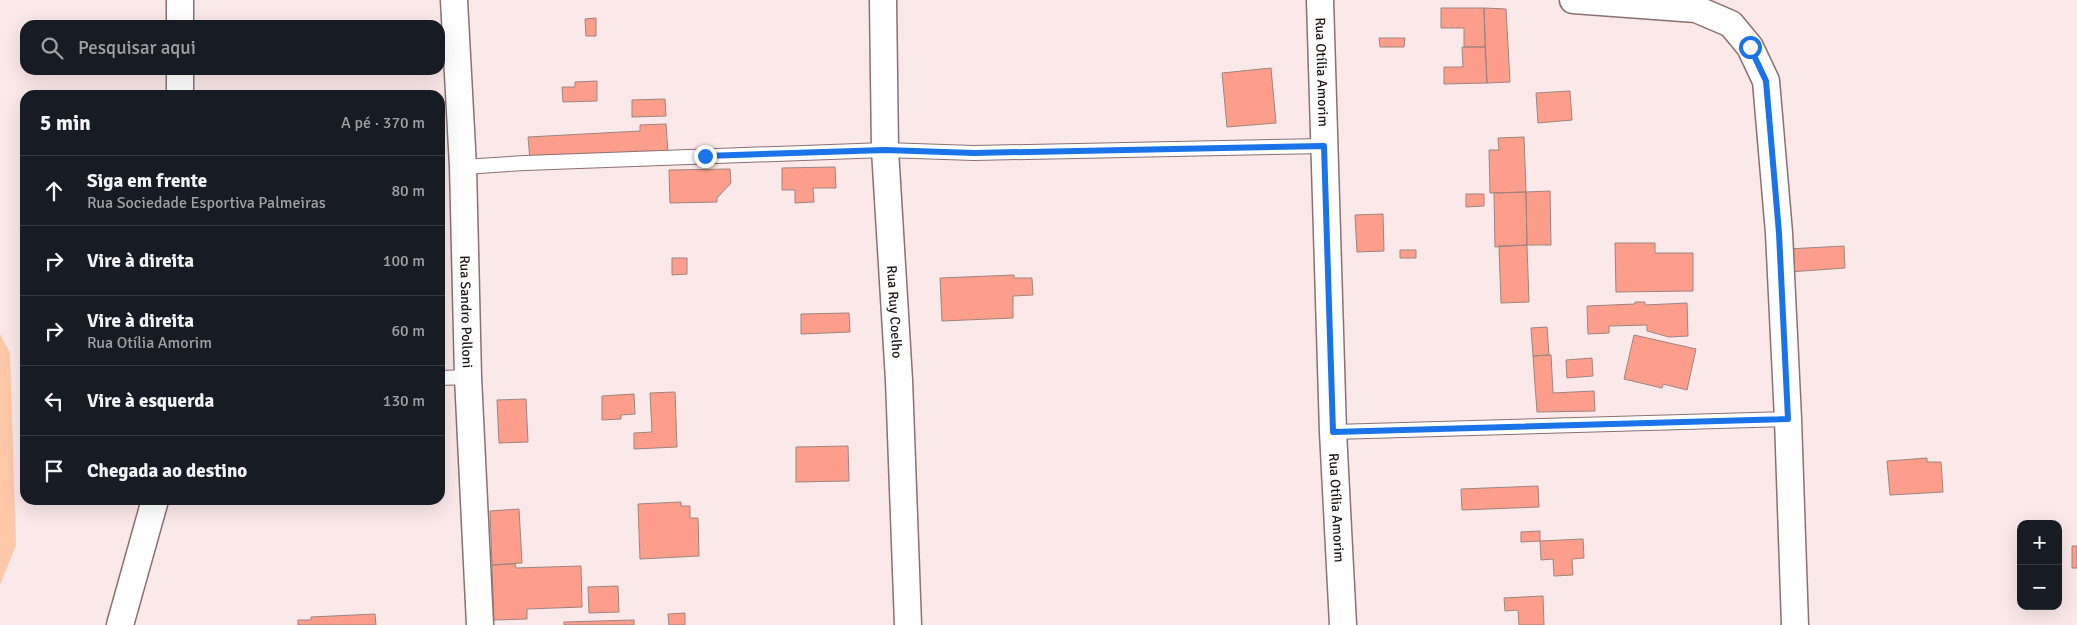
<!DOCTYPE html>
<html lang="pt">
<head>
<meta charset="utf-8">
<style>
  :root { --surface:#171b24; --page:#20242c; --text:#f1f3f6; --muted:#9ea1a6; --line:#363941 }
  body { margin:0; font-family:Signika,sans-serif; background:var(--page); color:var(--text) }
  .controls { position:absolute; right:15px; bottom:15px; display:grid; overflow:hidden; border-radius:10px; box-shadow:0 5px 20px #0002 }
  .controls button { width:45px; height:45px; display:grid; place-items:center; padding:0; border:0; border-bottom:1px solid var(--line); background:var(--surface); color:var(--text); font:25px sans-serif }
  .stop { position:absolute; width:15px; height:15px; margin:-11px; border:4px solid #1a73e8; border-radius:50%; background:#fff }
  .stop.end { background:#1a73e8; border-color:#fff; box-shadow:0 1px 5px #0008 }
  .list { margin:0; padding:0; list-style:none }
  h2 { display:flex; justify-content:space-between; align-items:center; height:65px; margin:0; padding:0 20px; font-size:21px }
  h2 small { font-size:16px; font-weight:400; color:var(--muted) }
  .list li { display:grid; grid-template-columns:32px 1fr auto; gap:15px; align-items:center; box-sizing:border-box; height:70px; padding:0 20px; border-top:1px solid var(--line) }
  .list b { display:block; font-size:19px; white-space:nowrap }
  .list p { margin:0; font-size:16px; white-space:nowrap; color:var(--muted) }
  .list em { font-size:16px; font-style:normal; color:var(--muted) }
  .icon { flex:none; width:28px; height:28px; fill:none; stroke:currentColor; stroke-width:2; stroke-linecap:round; stroke-linejoin:round }
  .map { position:relative; flex:none; width:2077px; height:625px; overflow:hidden }
  .search { position:absolute; background:var(--surface); box-shadow:0 5px 20px #0002; left:20px; top:20px; width:425px; height:55px; display:flex; align-items:center; gap:12px; box-sizing:border-box; padding:0 18px; border-radius:15px; color:var(--muted); font-size:19px }
  .panel { position:absolute; background:var(--surface); box-shadow:0 5px 20px #0002; left:20px; top:90px; width:425px; height:415px; border-radius:15px }
  .map>svg:first-child { display:block }
</style>
</head>
<body>
<div class="map">
<svg width="2077" height="625" viewBox="0 0 2077 625">
  <rect width="100%" height="100%" fill="#fbe8e9"/>
  <!-- green -->
  <path fill="#fec8a9" d="M0 334 10 353 16 545 0 585Z"/>
  <!-- building -->
  <path fill="#fd9e8c" stroke="#a0847e" d="M1441 8H1484L1485 47H1464V28H1441Z
    M1484 8 1506 9 1510 82 1487 83Z
    M596 18V36H586L585 19Z
    M1379 38H1405L1404 47H1380Z
    M1462 47H1485L1487 83 1444 84V67H1463Z
    M1271 68 1276 123 1227 127 1222 73Z
    M597 81V101L563 102 562 87H575V82Z
    M1570 91 1572 120 1538 123 1536 93Z
    M665 99 666 116 632 117V100Z
    M666 124 668 153 530 160 528 137 640 131V125Z
    M1524 137 1526 192 1490 193 1489 150H1499L1498 138Z
    M835 167 836 188H813L814 202 795 203V190H782V168Z
    M730 169 731 183 717 198V202L670 203 669 170Z
    M1550 191 1551 245H1527L1526 192Z
    M1526 192 1527 245 1495 247 1494 193Z
    M1466 194H1484V206L1466 207Z
    M1383 214 1384 251 1357 252 1355 215Z
    M1615 243H1655V253H1693V291L1616 292Z
    M1527 245 1529 302 1501 303 1499 246Z
    M1844 246 1845 268 1789 272 1788 249Z
    M1400 250H1416V258H1400Z
    M672 258H687V274L672 275Z
    M1014 275V278H1032L1033 295 1013 296V318L942 321 940 278Z
    M1635 302H1645V305L1687 303 1688 336 1669 337 1647 331V325L1609 326V333L1588 334 1587 306 1635 304Z
    M849 313 850 332 801 334V314Z
    M1547 327 1549 355 1533 356 1531 328Z
    M1634 335 1696 349 1687 390 1663 384 1662 388 1624 379Z
    M1551 355 1553 393 1594 391 1595 411 1537 412 1533 356Z
    M1592 358 1593 376 1567 378 1566 360Z
    M675 392 677 447 634 449V433L652 432 650 393Z
    M634 394 635 414 621 415V419L602 420V396Z
    M526 399 528 442 499 443 497 400Z
    M848 446 849 481 796 482V447Z
    M1927 458V462H1941L1943 492 1890 495 1887 461Z
    M1538 486 1539 507 1462 510 1461 489Z
    M681 502V506H690V518H698L699 556 640 559 638 504Z
    M519 509 522 563 492 565 490 511Z
    M1540 531V541L1521 542V532Z
    M1583 539 1584 558 1572 559 1573 575 1554 576 1553 559 1541 560 1540 541Z
    M2072 546H2077V568H2072Z
    M515 564 516 568 581 566 582 607 527 609V619L494 620 492 565Z
    M618 586 619 612 589 613 588 587Z
    M1543 596 1544 625H1519L1518 610 1505 611 1504 598Z
    M685 613V625H669L668 614Z
    M375 614 376 625H298V620H311V617Z
    M634 620V625H564V622Z"/>
  <g fill="none" stroke-linecap="round" stroke-linejoin="round">
    <!-- service casing -->
    <g stroke="#8c7073" stroke-width="16">
      <path id="service" d="M463 167 525 163 885 150 974 153 1324 146
        M440 378 468 377
        M1333 432 1788 419"/>
    </g>
    <!-- minor casing -->
    <g stroke="#8c7073" stroke-width="29">
      <g id="minor">
        <path id="s1" d="M454 0 463 167 468 377 480 625"/>
        <path id="s2" d="M883 0 885 150 899 380 908 625"/>
        <path id="s3" d="M1320 0 1333 432 1343 625"/>
        <path d="M1573 0 1696 9 1731 24 1750 47 1766 81 1779 233 1788 419 1795 625"/>
        <path d="M180 25V0"/>
        <path d="M180 70V95"/>
        <path d="M120 625 155 500"/>
      </g>
    </g>
    <!-- service -->
    <use href="#service" stroke="#fff" stroke-width="14"/>
    <!-- minor -->
    <use href="#minor" stroke="#fff" stroke-width="26"/>
  </g>
  <g fill="none" stroke-linecap="round" stroke-linejoin="round">
    <!-- route -->
    <path stroke="#1a73e8" stroke-width="6" d="M705 156 885 150 974 153 1324 146 1333 432 1788 419 1779 233 1766 81 1750 47"/>
  </g>
  <g text-anchor="middle" stroke-width="4" stroke-linejoin="round" paint-order="stroke">
    <!-- street labels -->
    <g font-size="14" fill="#201617" stroke="#fff8f9">
      <text dy="5" stroke="none"><textPath href="#s3" startOffset="72">Rua Otília Amorim</textPath></text>
      <text dy="5" stroke="none"><textPath href="#s2" startOffset="312">Rua Ruy Coelho</textPath></text>
      <text dy="5" stroke="none"><textPath href="#s1" startOffset="312">Rua Sandro Polloni</textPath></text>
      <text dy="5" stroke="none"><textPath href="#s3" startOffset="508">Rua Otília Amorim</textPath></text>
    </g>
  </g>
</svg>
<div class="controls">
<button>+</button>
<button>−</button>
</div>
<div class="stop" style="left:1750px;top:47px"></div>
<div class="stop end" style="left:705px;top:156px"></div>
<div class="search"><svg class="icon" aria-label="search" viewBox="0 0 24 24"><circle cx="10" cy="10" r="6"/><path d="M15 15l6 6"/></svg>Pesquisar aqui</div>
<section class="panel">
<h2>5 min<small>A pé · 370 m</small></h2>
<ul class="list">
<li><svg class="icon" aria-label="ahead" viewBox="0 0 24 24"><path d="M12 20V5M6 11l6-6 6 6"/></svg><div><b>Siga em frente</b><p>Rua Sociedade Esportiva Palmeiras</p></div><em>80 m</em></li>
<li><svg class="icon" aria-label="right" viewBox="0 0 24 24"><path d="M7 20v-9h11M14 6l5 5-5 5"/></svg><div><b>Vire à direita</b></div><em>100 m</em></li>
<li><svg class="icon" aria-label="right" viewBox="0 0 24 24"><path d="M7 20v-9h11M14 6l5 5-5 5"/></svg><div><b>Vire à direita</b><p>Rua Otília Amorim</p></div><em>60 m</em></li>
<li><svg class="icon" aria-label="left" viewBox="0 0 24 24"><path d="M17 20v-9H6M10 6l-5 5 5 5"/></svg><div><b>Vire à esquerda</b></div><em>130 m</em></li>
<li><svg class="icon" aria-label="arrive" viewBox="0 0 24 24"><path d="M6 21V4h12l-3 4 3 4H6"/></svg><div><b>Chegada ao destino</b></div></li>
</ul>
</section>
</div>
</body>
</html>
